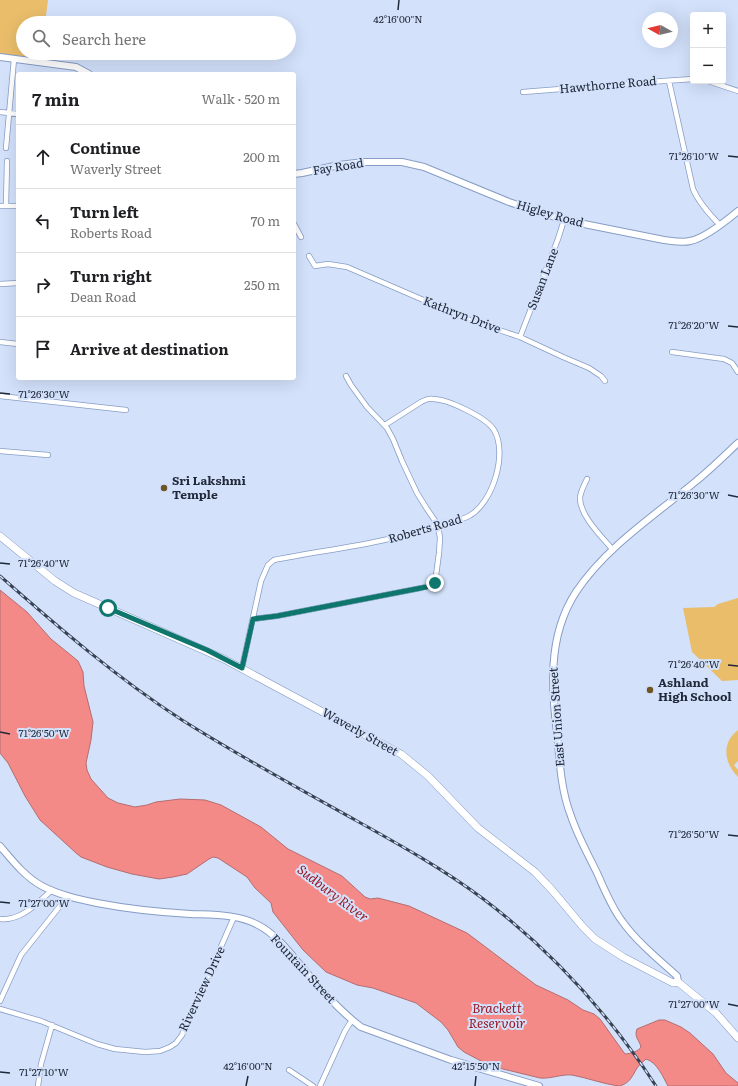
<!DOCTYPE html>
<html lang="en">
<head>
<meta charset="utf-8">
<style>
  :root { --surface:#fff; --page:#f6f6f6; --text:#202124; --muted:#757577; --line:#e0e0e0 }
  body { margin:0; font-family:Literata,serif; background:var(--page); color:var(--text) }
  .controls { position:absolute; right:12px; top:12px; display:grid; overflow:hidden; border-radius:4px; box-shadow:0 4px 16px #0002 }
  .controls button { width:36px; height:36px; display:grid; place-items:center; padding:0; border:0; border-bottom:1px solid var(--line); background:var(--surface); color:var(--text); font:20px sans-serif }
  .compass { position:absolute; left:642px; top:12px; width:36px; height:36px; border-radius:50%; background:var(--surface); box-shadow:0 4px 16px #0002; rotate:278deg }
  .stop { position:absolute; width:12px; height:12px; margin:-9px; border:3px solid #0f766e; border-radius:50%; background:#fff }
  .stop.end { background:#0f766e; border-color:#fff; box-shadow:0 1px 4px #0008 }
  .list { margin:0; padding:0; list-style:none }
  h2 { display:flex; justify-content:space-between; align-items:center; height:52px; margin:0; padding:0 16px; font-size:17px }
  h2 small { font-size:13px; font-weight:400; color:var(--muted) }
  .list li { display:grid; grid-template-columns:26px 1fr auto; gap:12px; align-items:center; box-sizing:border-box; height:64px; padding:0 16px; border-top:1px solid var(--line) }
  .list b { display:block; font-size:15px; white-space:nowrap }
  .list p { margin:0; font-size:13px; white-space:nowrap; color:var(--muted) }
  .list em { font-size:13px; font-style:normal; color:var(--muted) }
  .icon { flex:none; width:22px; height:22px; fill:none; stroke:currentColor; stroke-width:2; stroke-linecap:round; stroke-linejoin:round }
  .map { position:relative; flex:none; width:738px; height:1086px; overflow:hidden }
  .search { position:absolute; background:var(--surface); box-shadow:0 4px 16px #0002; left:16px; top:16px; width:280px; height:44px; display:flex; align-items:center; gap:10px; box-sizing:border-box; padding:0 14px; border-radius:22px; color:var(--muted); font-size:15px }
  .panel { position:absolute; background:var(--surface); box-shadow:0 4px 16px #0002; left:16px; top:72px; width:280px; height:308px; border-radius:4px }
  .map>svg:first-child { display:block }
</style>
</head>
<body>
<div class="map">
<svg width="738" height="1086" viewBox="0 0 738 1086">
  <rect width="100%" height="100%" fill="#d3e1fb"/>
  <!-- green -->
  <path fill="#e9bd6a" d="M0 0H48L45 23H23V53H40V58L0 54Z
    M738 598V680L722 681 692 652 683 608 714 607 718 604Z
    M738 730V761L734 765 738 770V777C724 763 721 743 738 730Z"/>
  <!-- water -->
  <path fill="#f48a87" stroke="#b46d70" d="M0 590 27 612 51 639 78 661 83 672 84 686 93 722 91 740 86 763 87 770 91 779 108 798 118 803 135 807 147 805 156 802 180 799 205 800 221 805 261 827 288 849 342 876 365 897 370 899 378 898 409 906 467 933 536 985 568 1000 583 1010 594 1014 600 1019 625 1054C630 1054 639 1051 641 1047 639 1039 634 1038 637 1029L659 1020H665L681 1027 690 1033 713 1054 726 1073 738 1083V1086H668C663 1077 657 1062 646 1059 643 1062 639 1065 637 1068 632 1077 629 1084 619 1086 603 1084 588 1078 572 1075 561 1074 551 1079 540 1078L499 1068 481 1061 464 1052 458 1047 448 1030 441 1022 416 1003 373 988 357 985 326 972 303 950 273 912 271 903 255 888 247 877 218 858 213 857 209 859 187 874 173 877 159 879 132 874 107 867 81 857 76 853 40 820 25 796 8 763 0 753Z"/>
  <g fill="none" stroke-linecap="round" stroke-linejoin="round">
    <!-- street casing -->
    <g stroke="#879dc5" stroke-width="6">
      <path id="street" d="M669 81 693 189C699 203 709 214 720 225
        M708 81 738 91
        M523 92 649 82 693 79
        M0 112 18 114
        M6 148 14 59
        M0 206H18
        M6 206 7 161
        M294 224 301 237
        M309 256 315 266 328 264 347 267 472 321 520 337 563 357 589 368 601 376 605 381
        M0 284 18 283
        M520 337 558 239 564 220
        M0 342 18 344
        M672 352 724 359 732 363 738 372
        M0 396 126 410
        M0 451 48 455
        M587 479C584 485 581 491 580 497 579 515 602 537 613 550
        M253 619 277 616 421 588 431 585 435 583 439 553 440 538 438 525 427 509 417 493 402 461 393 439 387 428 367 407 351 385 346 376
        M242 668 261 581 268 565 274 560C329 549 385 544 437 525 448 522 460 521 469 516 493 503 508 453 494 430 486 417 447 399 433 399 428 398 425 400 421 402L385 425
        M0 919C22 921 37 903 52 890
        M0 1001 21 955 68 896
        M0 1009 41 1021 97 1044 115 1049 145 1052 160 1051 170 1047 176 1043 182 1035 234 917
        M289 1070 313 1086
        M38 1086 41 1064 52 1025
        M320 1086 345 1031 352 1020"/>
    </g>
    <!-- secondary casing -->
    <g stroke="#879dc5" stroke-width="8">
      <path id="secondary" d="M0 57 76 67 89 74
        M294 174 302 173 339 165 364 162H402L424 167 509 202 564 220 664 240C673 241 682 243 690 241 705 238 726 221 738 211
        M0 846C12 860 25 877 42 886 59 895 78 899 97 903 128 909 157 912 190 914 212 915 238 914 258 925 278 935 293 957 307 973 323 992 341 1012 361 1027L451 1060 539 1086
        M678 982 677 976C659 960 636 941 622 921 612 908 605 891 598 875 589 856 578 837 571 816 562 793 560 768 558 743 552 691 546 638 576 592 606 547 654 516 695 482 710 470 724 456 738 443"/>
    </g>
    <!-- primary casing -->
    <g stroke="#879dc5" stroke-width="8">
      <path id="primary" d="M0 536 55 581 74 593 224 659 401 754 428 776 478 828 535 872 552 890 583 927 595 939 623 957 673 983 678 982 716 1013 738 1038"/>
    </g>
    <!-- street -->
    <use href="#street" stroke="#fff" stroke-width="4.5"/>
    <!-- secondary -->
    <use href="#secondary" stroke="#fff" stroke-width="6"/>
    <!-- primary -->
    <use href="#primary" stroke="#fff" stroke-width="7"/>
    <!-- rail casing -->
    <g stroke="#384253" stroke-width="3">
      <path id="rail" d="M0 576C58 627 117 678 182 720 239 756 298 788 357 821 400 845 443 869 482 898 551 950 609 1014 656 1086"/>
    </g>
    <!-- rail -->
    <use href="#rail" stroke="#d3e1fb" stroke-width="1.5" stroke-dasharray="4.5" stroke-linecap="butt"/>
  </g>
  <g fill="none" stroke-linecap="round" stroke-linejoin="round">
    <!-- route -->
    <path stroke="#0f766e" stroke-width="5" d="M108 608 207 650 242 668 253 619 277 616 421 588 431 586 435 583"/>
  </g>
  <!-- ticks -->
  <path fill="none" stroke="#202939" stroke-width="1.5" d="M398 10 399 0M728 156 738 157M728 326 738 327M0 393 10 394M728 495 738 497M0 563 10 564M728 665 738 666M0 732 10 734M728 835 738 836M0 902 10 903M728 1004 738 1006M0 1072 10 1073M246 1086 248 1076M475 1086 476 1076"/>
  <!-- markers -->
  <g fill="#6d5525" stroke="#d3e1fb" stroke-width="1.5">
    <circle cx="164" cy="488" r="4"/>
    <circle cx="650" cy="690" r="4"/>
  </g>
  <g text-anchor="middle" stroke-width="4" stroke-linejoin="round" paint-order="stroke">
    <!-- street labels -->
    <g font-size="12" fill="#202939" stroke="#d3e1fb">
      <text transform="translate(608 85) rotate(-5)" y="4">Hawthorne Road</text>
      <text transform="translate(338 167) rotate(-9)" y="4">Fay Road</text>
      <text transform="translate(550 214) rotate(16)" y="4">Higley Road</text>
      <text transform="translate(543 279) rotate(-69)" y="4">Susan Lane</text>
      <text transform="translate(462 315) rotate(21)" y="4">Kathryn Drive</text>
      <text transform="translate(425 529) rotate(-16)" y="4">Roberts Road</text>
      <text transform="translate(557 717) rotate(-94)" y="4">East Union Street</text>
      <text transform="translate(360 732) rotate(29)" y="4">Waverly Street</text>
      <text transform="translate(303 969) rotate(47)" y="4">Fountain Street</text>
      <text transform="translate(202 989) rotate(-65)" y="4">Riverview Drive</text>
    </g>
    <!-- poi labels -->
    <g font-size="12" font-weight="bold" fill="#202939" stroke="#d3e1fb" text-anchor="start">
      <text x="172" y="485">Sri Lakshmi<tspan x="172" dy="14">Temple</tspan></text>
      <text x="658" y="687">Ashland<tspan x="658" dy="14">High School</tspan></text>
    </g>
    <!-- water labels -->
    <g font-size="13" font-style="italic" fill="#981926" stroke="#d3e1fb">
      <text transform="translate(333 893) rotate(37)" y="5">Sudbury River</text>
      <text x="497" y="1013">Brackett<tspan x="497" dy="15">Reservoir</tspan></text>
    </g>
  </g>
  <g font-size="10" text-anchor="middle" fill="#202939" stroke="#d3e1fb" stroke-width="4" stroke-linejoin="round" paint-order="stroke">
    <text x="398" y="23">42°16'00"N</text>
    <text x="694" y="160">71°26'10"W</text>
    <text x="694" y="329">71°26'20"W</text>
    <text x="44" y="398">71°26'30"W</text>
    <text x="694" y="499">71°26'30"W</text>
    <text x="44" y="567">71°26'40"W</text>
    <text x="694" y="668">71°26'40"W</text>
    <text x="44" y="737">71°26'50"W</text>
    <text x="694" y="838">71°26'50"W</text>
    <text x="44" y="907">71°27'00"W</text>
    <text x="694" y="1008">71°27'00"W</text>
    <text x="248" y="1070">42°16'00"N</text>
    <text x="476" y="1070">42°15'50"N</text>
    <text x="44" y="1076">71°27'10"W</text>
  </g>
</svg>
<div class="controls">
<button>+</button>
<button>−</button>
</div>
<svg class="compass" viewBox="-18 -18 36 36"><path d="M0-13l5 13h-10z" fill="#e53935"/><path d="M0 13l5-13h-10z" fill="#757577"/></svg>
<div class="stop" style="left:108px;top:608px"></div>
<div class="stop end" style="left:435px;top:583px"></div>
<div class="search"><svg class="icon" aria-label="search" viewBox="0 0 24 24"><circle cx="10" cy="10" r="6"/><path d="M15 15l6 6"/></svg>Search here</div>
<section class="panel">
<h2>7 min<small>Walk · 520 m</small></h2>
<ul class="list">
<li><svg class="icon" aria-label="ahead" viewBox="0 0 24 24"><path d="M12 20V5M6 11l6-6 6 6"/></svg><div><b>Continue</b><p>Waverly Street</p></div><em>200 m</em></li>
<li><svg class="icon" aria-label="left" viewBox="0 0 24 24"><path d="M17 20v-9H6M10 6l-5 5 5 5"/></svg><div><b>Turn left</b><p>Roberts Road</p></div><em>70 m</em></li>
<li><svg class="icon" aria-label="right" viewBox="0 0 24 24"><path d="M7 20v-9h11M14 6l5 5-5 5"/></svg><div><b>Turn right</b><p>Dean Road</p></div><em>250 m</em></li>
<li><svg class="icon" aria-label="arrive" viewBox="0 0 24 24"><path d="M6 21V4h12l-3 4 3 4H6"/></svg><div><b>Arrive at destination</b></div></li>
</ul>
</section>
</div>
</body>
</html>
